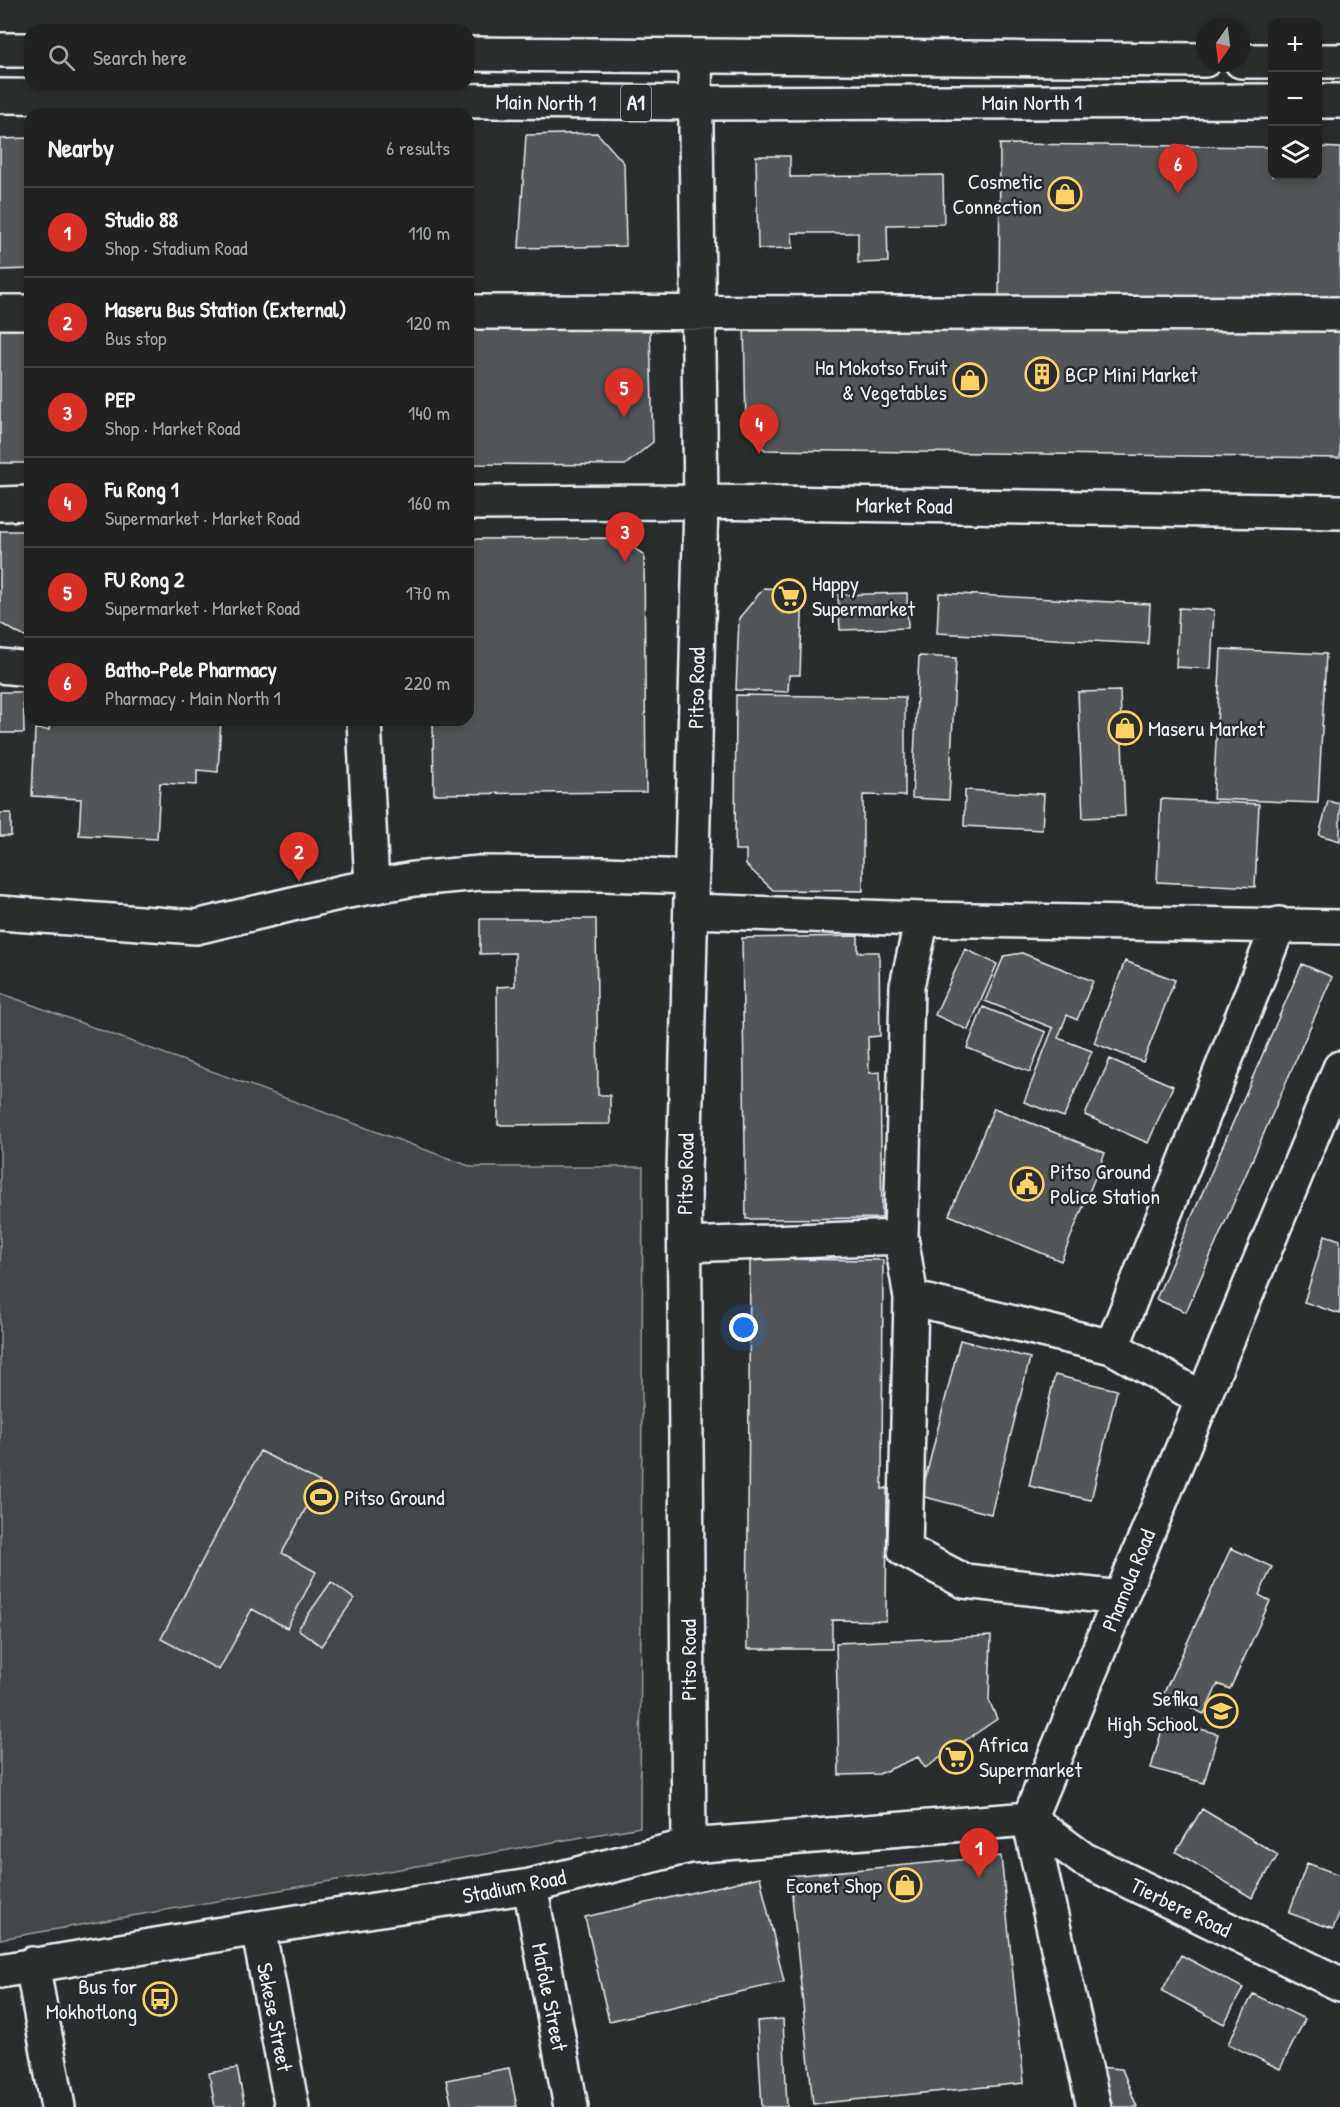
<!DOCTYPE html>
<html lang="en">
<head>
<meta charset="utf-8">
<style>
  :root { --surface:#202222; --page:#2d2f2f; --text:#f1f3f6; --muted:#a2a4a5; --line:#3d3f40; --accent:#d93025 }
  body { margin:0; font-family:"Patrick Hand",sans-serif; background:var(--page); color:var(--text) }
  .controls { position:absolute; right:18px; top:18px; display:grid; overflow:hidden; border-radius:12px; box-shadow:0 3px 9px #0003 }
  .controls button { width:54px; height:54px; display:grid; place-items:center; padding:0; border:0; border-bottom:2px solid var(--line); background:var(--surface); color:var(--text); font:30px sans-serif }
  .compass { position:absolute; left:1196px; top:18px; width:54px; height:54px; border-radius:50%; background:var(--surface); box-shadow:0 3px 9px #0003; rotate:194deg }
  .you { position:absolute; left:744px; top:1328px; width:21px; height:21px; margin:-15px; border:4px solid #fff; border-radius:50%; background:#1a73e8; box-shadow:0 0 0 9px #1a73e833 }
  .badge { display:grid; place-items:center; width:39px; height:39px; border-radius:50%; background:var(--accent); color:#fff; font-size:20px; font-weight:700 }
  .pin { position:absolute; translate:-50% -50px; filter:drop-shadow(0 2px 3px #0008) }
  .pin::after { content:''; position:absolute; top:32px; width:21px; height:18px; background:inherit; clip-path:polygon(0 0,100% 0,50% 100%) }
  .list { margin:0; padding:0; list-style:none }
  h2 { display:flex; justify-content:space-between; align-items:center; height:78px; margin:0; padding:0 24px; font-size:26px }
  h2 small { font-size:20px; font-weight:400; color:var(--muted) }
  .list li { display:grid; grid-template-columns:39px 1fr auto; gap:18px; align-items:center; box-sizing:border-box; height:90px; padding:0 24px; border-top:2px solid var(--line) }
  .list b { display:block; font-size:22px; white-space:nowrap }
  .list p { margin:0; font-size:20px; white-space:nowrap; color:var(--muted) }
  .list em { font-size:20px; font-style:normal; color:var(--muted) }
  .icon { flex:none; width:33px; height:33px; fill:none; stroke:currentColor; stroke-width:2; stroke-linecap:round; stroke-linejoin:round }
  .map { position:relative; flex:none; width:1340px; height:2107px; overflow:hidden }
  .search { position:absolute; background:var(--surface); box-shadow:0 3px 9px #0003; left:24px; top:24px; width:450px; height:66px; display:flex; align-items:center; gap:15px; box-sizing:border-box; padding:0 21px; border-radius:18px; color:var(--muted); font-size:22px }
  .panel { position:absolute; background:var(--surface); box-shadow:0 3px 9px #0003; left:24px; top:108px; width:450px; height:618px; border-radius:18px }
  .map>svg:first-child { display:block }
</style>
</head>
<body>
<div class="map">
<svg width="1340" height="2107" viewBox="0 0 1340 2107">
  <rect width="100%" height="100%" fill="#2a2d2e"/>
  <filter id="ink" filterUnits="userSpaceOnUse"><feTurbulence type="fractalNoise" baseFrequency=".0167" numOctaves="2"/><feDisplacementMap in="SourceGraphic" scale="12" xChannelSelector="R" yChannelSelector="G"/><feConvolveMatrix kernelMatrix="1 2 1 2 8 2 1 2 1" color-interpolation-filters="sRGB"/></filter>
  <g filter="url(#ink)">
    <!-- green -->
    <path fill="#424648" stroke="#959ca0" stroke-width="1.5" d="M0 993 472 1167H643L640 1827 0 1939Z"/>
    <!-- building -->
    <path fill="#535759" stroke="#e8f1f8" stroke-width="1.5" d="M597 133 624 163 626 246 519 248 526 135Z
      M30 138V269L0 270V139Z
      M1000 144 1272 147V176H1318V147L1340 148V306L999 303Z
      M756 156H790V177L943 175 944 224 887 225 888 262 858 263V233H792L793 248 758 249Z
      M1340 318V458L765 450 746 430 744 319Z
      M0 327H30V463H0Z
      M468 329 650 330 653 442 625 465 468 464Z
      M0 531H30V640L0 623Z
      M619 538 644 555 646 792 434 794 433 720H468V539Z
      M764 588 803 590 800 675H789L788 692 736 690 739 618Z
      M907 593 908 628 840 630 838 595Z
      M939 593 1150 604 1148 644 937 633Z
      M1179 608 1214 610 1211 669 1176 667Z
      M1221 649 1326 654 1318 803 1213 799Z
      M919 656 956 658 949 800 912 798Z
      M1120 691 1125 816 1083 818 1078 692Z
      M0 692H23L24 733H0Z
      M736 695 905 697V796L863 795V891L773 890 746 865V850H735Z
      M50 720H221L218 772 197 770V785L160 783 157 839 79 835 81 799 32 796 35 729 49 730Z
      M965 790 1044 794 1042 830 964 826Z
      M1161 799 1259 804 1255 887 1157 882Z
      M1328 801 1340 804V841L1319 835Z
      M0 813H11V836H0Z
      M480 919H596L598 1095H610V1124L498 1125 497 987 515 986V953L480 954Z
      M858 936V952H879L880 1036 868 1037 869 1073 880 1072 882 1218 746 1219 742 938Z
      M965 949 997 964 968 1030 935 1015Z
      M1022 953 1093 981 1077 1020 1067 1015 1058 1038 1092 1051 1064 1117 1024 1102 1053 1028 985 1001 1004 956Z
      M1125 961 1175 980 1143 1062 1094 1043Z
      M1302 964 1332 977 1186 1312 1156 1299Z
      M983 1007 1046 1032 1030 1072 967 1048Z
      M1110 1059 1173 1086 1148 1143 1085 1115Z
      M994 1108 1105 1153 1061 1261 949 1215Z
      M1325 1235 1340 1240V1314L1304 1302Z
      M750 1259 883 1260 882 1489 887 1488 886 1621 832 1620V1649H747Z
      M960 1340 1030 1358 991 1514 921 1496Z
      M1055 1375 1117 1390 1091 1500 1029 1486Z
      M260 1451 320 1482 282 1553 316 1572 287 1628 252 1609 219 1670 161 1639Z
      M1231 1548 1272 1567 1259 1595 1270 1601 1230 1689 1218 1684 1204 1714 1163 1695Z
      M331 1582 354 1599 321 1646 298 1629Z
      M991 1636 989 1700 997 1719 925 1768 918 1757 879 1774 839 1775 836 1643Z
      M1165 1719 1218 1734 1204 1783 1151 1768Z
      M1202 1809 1278 1855 1252 1898 1176 1852Z
      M1001 1856 1024 2083 813 2104 790 1876Z
      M1307 1863 1340 1875V1911L1333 1929 1289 1913Z
      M760 1877 784 1982 609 2021 585 1917Z
      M1181 1955 1243 1988 1224 2024 1162 1991Z
      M1253 1994 1305 2019 1280 2069 1228 2044Z
      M783 2019 787 2107H762L757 2021Z
      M1097 2067 1122 2069 1137 2107H1109Z
      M237 2068 245 2107H215L209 2073Z
      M509 2068 517 2107H452L446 2080Z"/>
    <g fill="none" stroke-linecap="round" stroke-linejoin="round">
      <!-- minor casing -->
      <g stroke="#e8f1f8" stroke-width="38">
        <path id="minor" d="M0 312H30
          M468 312 1340 314
          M468 503 701 502 1340 512
          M0 504 30 503
          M0 666 30 669
          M364 720 372 887
          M691 911 922 919 1340 927
          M0 913 196 927 343 892 414 879 480 873 603 874 692 877
          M922 919 907 986 901 1237 911 1298 905 1550 964 1581 1121 1598
          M685 1245 901 1237
          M911 1298 1112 1347 1203 1399
          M1112 1347 1279 924
          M689 1846 684 1174 701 502 695 57
          M530 1886 571 2107
          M258 1928 292 2107
          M32 1964 58 2107
          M0 1971 258 1928 530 1886 689 1846 1029 1819 1083 1859 1340 1984
          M1094 2107 1029 1819 1340 1068"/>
      </g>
      <!-- major casing -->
      <g stroke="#e8f1f8" stroke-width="38">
        <path id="major" d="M0 50H30
          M468 54 1205 60
          M1241 61H1272
          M1318 61H1340
          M0 96 695 103 1272 101
          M1318 101H1340"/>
      </g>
      <!-- minor -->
      <use href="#minor" stroke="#2a2d2e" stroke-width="33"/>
      <!-- major -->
      <use href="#major" stroke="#2a2d2e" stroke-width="33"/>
    </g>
  </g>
  <!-- icons -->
  <defs>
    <g id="shop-ring" transform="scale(1.725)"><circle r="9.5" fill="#2a2d2e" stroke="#ffd166" stroke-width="1.5"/><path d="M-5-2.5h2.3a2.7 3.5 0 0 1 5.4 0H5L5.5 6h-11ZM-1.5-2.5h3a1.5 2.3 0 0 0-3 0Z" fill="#ffd166"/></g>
    <g id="building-ring" transform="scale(1.725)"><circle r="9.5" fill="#2a2d2e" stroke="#ffd166" stroke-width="1.5"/><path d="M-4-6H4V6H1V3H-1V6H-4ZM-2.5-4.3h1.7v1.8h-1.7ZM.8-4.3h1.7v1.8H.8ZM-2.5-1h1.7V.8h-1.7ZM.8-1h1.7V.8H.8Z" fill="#ffd166"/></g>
    <g id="supermarket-ring" transform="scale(1.725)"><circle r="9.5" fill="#2a2d2e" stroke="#ffd166" stroke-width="1.5"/><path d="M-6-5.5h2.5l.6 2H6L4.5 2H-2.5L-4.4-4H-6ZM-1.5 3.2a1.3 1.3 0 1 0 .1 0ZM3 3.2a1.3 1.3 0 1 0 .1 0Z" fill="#ffd166"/></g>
    <g id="civic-ring" transform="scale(1.725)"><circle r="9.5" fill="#2a2d2e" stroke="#ffd166" stroke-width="1.5"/><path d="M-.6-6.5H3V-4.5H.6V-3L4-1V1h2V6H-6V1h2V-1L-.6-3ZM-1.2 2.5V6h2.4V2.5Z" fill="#ffd166"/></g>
    <g id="stadium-ring" transform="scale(1.725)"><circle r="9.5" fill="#2a2d2e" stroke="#ffd166" stroke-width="1.5"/><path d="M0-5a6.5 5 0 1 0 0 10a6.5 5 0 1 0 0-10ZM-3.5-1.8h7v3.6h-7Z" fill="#ffd166"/></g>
    <g id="school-ring" transform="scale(1.725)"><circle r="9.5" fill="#2a2d2e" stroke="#ffd166" stroke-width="1.5"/><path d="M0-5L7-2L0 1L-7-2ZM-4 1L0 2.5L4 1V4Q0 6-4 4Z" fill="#ffd166"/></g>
    <g id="bus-ring" transform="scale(1.725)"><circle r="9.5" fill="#2a2d2e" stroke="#ffd166" stroke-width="1.5"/><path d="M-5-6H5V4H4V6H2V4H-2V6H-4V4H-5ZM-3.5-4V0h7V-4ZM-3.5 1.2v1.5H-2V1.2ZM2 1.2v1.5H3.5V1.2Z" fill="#ffd166"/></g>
  </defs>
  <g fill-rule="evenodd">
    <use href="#shop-ring" x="1065" y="194"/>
    <use href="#building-ring" x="1042" y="374"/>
    <use href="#shop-ring" x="970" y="380"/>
    <use href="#supermarket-ring" x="789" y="596"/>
    <use href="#shop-ring" x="1125" y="728"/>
    <use href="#civic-ring" x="1027" y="1184"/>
    <use href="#stadium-ring" x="321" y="1497"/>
    <use href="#school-ring" x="1221" y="1711"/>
    <use href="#supermarket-ring" x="956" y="1757"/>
    <use href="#shop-ring" x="905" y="1885"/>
    <use href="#bus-ring" x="160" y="1999"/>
  </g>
  <g text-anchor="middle" stroke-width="5" stroke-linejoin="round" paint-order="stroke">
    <!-- shield labels -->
    <rect fill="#2a2d2e" stroke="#afb6bb" stroke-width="1.5" x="621" y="85" width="30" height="36" rx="4.5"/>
    <g font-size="21" font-weight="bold" fill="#e8f1f8">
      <text x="636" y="110">A1</text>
    </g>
    <!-- street labels -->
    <g font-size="22" fill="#e8f1f8" stroke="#2a2d2e">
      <text transform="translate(546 102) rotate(1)" y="8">Main North 1</text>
      <text x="1032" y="110">Main North 1</text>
      <text transform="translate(904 505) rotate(1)" y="8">Market Road</text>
      <text transform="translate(696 688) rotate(-89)" y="8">Pitso Road</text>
      <text transform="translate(685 1174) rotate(-89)" y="8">Pitso Road</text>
      <text transform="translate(1128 1580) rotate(-68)" y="8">Phamola Road</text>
      <text transform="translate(688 1660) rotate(-90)" y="8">Pitso Road</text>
      <text transform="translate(514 1886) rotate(-11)" y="8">Stadium Road</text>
      <text transform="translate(1181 1907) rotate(26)" y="8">Tierbere Road</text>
      <text transform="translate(550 1997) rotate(79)" y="8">Mafole Street</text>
      <text transform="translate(275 2017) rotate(79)" y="8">Sekese Street</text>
    </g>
    <!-- poi labels -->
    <g font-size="22" fill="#e8f1f8" stroke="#2a2d2e" text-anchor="start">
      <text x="1042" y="189" text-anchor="end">Cosmetic<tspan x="1042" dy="25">Connection</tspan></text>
      <text x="947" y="375" text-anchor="end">Ha Mokotso Fruit<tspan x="947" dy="25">&amp; Vegetables</tspan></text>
      <text x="1065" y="382">BCP Mini Market</text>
      <text x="812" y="591">Happy<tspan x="812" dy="25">Supermarket</tspan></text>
      <text x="1148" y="736">Maseru Market</text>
      <text x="1050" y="1179">Pitso Ground<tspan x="1050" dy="25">Police Station</tspan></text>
      <text x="344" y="1505">Pitso Ground</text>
      <text x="1198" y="1706" text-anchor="end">Sefika<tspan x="1198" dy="25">High School</tspan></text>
      <text x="979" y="1752">Africa<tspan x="979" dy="25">Supermarket</tspan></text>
      <text x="882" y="1893" text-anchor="end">Econet Shop</text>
      <text x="137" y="1994" text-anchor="end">Bus for<tspan x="137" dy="25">Mokhotlong</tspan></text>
    </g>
  </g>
</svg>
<div class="controls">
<button>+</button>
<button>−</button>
<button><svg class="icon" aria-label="layers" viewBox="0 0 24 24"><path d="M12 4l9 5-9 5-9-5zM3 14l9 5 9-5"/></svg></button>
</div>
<svg class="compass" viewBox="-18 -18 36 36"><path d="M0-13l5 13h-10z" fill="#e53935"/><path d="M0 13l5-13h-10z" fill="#a2a4a5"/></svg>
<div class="you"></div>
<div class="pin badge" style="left:979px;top:1878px">1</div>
<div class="pin badge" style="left:299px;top:882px">2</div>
<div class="pin badge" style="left:625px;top:562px">3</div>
<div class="pin badge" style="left:759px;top:454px">4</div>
<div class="pin badge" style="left:624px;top:418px">5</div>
<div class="pin badge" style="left:1178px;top:194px">6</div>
<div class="search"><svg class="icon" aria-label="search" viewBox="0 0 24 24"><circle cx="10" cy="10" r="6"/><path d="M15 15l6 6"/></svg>Search here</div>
<section class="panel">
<h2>Nearby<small>6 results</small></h2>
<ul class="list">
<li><span class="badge">1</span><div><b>Studio 88</b><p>Shop · Stadium Road</p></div><em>110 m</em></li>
<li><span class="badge">2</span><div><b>Maseru Bus Station (External)</b><p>Bus stop</p></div><em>120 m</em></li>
<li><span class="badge">3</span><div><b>PEP</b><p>Shop · Market Road</p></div><em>140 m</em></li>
<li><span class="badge">4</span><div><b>Fu Rong 1</b><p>Supermarket · Market Road</p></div><em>160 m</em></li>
<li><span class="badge">5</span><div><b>FU Rong 2</b><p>Supermarket · Market Road</p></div><em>170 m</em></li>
<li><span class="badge">6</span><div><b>Batho-Pele Pharmacy</b><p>Pharmacy · Main North 1</p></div><em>220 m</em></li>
</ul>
</section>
</div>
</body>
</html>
